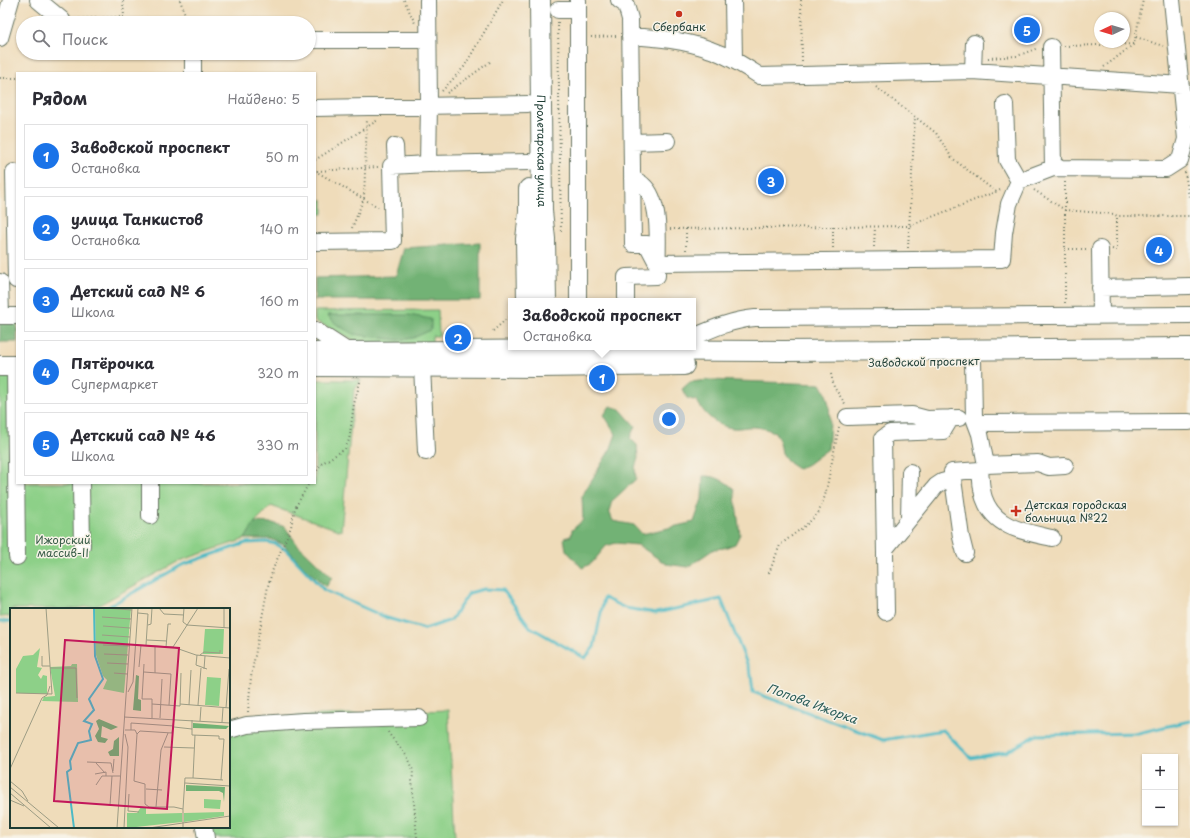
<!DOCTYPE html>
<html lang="ru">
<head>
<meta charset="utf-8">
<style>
  :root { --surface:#fff; --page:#f7f7f7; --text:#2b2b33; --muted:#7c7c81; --line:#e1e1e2; --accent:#1a73e8 }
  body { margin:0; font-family:"Playpen Sans",sans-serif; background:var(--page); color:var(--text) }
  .controls { position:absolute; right:12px; bottom:12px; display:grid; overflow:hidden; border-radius:0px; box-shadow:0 1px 3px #0004 }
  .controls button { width:36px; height:36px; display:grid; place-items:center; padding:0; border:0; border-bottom:1px solid var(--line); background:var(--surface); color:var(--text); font:20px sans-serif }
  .compass { position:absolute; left:1094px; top:12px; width:36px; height:36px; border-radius:50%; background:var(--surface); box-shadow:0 1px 3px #0004; rotate:266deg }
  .you { position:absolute; left:669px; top:419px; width:14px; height:14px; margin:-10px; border:3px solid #fff; border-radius:50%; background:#1a73e8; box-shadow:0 0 0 6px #1a73e833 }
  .badge { display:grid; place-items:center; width:26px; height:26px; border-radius:50%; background:var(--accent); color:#fff; font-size:13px; font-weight:700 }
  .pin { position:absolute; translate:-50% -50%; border:2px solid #fff; box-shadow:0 1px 4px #0006 }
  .popup { position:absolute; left:508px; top:298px; width:188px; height:52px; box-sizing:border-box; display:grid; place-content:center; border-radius:0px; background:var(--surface); filter:drop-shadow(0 1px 3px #0005); font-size:13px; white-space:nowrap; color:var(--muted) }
  .popup b { font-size:15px; color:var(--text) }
  .popup::after { content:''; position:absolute; left:50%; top:100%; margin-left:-8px; border:8px solid transparent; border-top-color:var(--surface) }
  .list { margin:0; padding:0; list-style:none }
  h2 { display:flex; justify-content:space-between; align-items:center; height:52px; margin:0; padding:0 16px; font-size:17px }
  h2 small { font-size:13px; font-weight:400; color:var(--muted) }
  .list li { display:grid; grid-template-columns:26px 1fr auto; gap:12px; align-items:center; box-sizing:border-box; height:64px; margin:0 8px 8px; padding:0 8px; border:1px solid var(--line); border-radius:0px }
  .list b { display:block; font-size:15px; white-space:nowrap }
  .list p { margin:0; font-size:13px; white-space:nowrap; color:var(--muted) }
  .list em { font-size:13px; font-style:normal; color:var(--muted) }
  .icon { flex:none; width:22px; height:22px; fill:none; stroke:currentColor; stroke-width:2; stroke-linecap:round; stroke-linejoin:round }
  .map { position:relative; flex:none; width:1190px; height:838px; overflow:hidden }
  .search { position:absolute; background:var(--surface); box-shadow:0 1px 3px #0004; left:16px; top:16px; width:300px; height:44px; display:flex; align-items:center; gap:10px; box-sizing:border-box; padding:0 14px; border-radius:22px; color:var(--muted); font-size:15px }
  .panel { position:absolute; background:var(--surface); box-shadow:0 1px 3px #0004; left:16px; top:72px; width:300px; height:412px; border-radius:0px }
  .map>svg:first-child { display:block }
</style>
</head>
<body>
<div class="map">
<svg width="1190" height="838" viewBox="0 0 1190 838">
  <rect width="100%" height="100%" fill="#f7f3e8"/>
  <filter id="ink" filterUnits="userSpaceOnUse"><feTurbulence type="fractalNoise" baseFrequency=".025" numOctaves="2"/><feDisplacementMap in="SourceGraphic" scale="8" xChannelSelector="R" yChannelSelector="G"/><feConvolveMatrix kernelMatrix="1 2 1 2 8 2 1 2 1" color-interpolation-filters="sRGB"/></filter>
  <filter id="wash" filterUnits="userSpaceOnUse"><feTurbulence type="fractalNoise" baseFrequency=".012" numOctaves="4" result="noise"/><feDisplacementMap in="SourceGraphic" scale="16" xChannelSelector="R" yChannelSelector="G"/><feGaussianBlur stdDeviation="0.9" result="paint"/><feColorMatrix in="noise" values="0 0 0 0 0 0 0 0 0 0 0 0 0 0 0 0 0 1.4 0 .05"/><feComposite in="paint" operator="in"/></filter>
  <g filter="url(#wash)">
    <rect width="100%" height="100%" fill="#efdcba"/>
    <!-- green -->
    <path fill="#8dd088" stroke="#56865e" d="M315 200H323V214H315Z
      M438 310 439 336H432V343L362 344 315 321V311Z
      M0 377H17V483H315V380H361L354 391 341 531 271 506 255 522 245 539 179 561 99 605 71 609H11V616L0 617Z
      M448 710 455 838H198L197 827H229V723L299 716Z"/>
    <!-- forest -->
    <path fill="#72b274" stroke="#487854" d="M480 243V300H315V278L396 276 404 248Z
      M327 315H409L431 319V330L413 338 398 340 353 334 336 324Z
      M17 319V342H0V320Z
      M709 380 821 384C833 403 830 427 828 449L808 464 798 469 789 463 782 453 780 442 775 432C769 430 761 427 754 427 747 426 740 429 733 428 717 427 704 414 697 401L687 398 682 389 690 382Z
      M610 406 620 409 635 426 630 438 637 445 638 458 635 468 636 479 612 501 609 511 613 521 634 525 642 534 694 522 702 499 703 476C716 476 724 480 734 489L740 534 735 544 724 548 714 549 688 567 666 564 638 545 616 543 606 546 592 563 582 568 566 550 564 538 571 536 572 530 583 520 582 496 611 448 616 434 604 415Z
      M255 522 273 523 285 527 297 544 332 577 326 587 304 567 284 545 271 539H245Z"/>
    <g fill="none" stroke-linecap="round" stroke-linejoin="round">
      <!-- stream -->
      <path stroke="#4cbac5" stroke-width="3" d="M104 609 182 565 246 543 267 542 276 544 286 550 324 590 387 618 425 629 451 620 469 593 484 589 503 590 530 627 585 658 594 647 604 598 625 608 656 613 721 599 751 674 753 692 883 740 943 730 971 758 1006 752 1037 735 1138 733 1190 721
        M0 621H11"/>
    </g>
  </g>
  <g filter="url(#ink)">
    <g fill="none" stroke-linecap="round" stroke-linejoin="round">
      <!-- minor casing -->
      <g stroke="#687563" stroke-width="18">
        <path id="minor" d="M38 0 62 20
          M428 0 429 105 428 164
          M619 0 626 5 630 19 633 244H647L657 263
          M733 0 734 60
          M558 10H578
          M630 36C658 38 685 40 711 50 729 56 744 66 760 76L973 71 1181 85
          M0 38 11 0
          M309 40H428
          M1051 47 1053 168
          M193 53V73
          M973 71 974 43
          M1005 104 1007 160 1019 181
          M315 108 528 104
          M632 142 667 141
          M395 146 396 166
          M14 172 16 280
          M315 242 393 241 391 166 428 164 529 162
          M1100 249 1101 316
          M657 263 1002 259 1004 233 1009 204 1019 181 1053 168 1166 169 1180 160 1186 139 1172 0
          M0 282 1 316
          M1100 288 1190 286
          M578 301V0
          M626 301V277L657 276C657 251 663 202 643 185 640 182 636 181 632 178
          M0 316H17
          M315 330 349 352
          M693 337C714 328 732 320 755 318L1190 315
          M973 361 974 418 980 434 986 465 980 470C981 479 981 489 984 498 994 528 1025 532 1052 538
          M15 366 17 557
          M422 366 426 452
          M847 417 912 415 927 419 959 418
          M976 423 1189 422
          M986 465 1038 463 1049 467 1065 466
          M81 483 82 546
          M150 483V516
          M909 519 910 472
          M885 549 936 486 942 482 953 479
          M965 553 961 537 952 472 980 470
          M886 612 883 438 890 433 943 431 951 418
          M229 730 247 725 304 721 419 718
          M204 827 206 838"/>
      </g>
      <!-- major casing -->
      <g stroke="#687563" stroke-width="22">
        <g id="major">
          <path id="s1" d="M540 0 542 211 545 239 546 301"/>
          <path d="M527 301 526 239 529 212V189"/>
          <path d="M315 353 349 352 579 350 783 351 1190 348"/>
          <path d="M0 366H17"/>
          <path d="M316 366 538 367 684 365"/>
        </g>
      </g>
      <!-- path -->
      <path stroke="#687563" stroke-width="2" stroke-dasharray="1 3" stroke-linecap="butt" d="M180 0 188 23
        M404 0 415 23
        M801 0 802 63
        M75 19 124 17 123 0
        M558 22 561 234
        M591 37 617 36
        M1136 37 1163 46
        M1064 46 1134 44 1143 0
        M988 58 1017 56 1038 48
        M1104 67 1134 44
        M0 78H17
        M876 87 936 133 952 158 996 192
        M442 91 464 67 503 0
        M447 93 490 62
        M315 160 378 120
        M315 171 378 207
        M317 171 378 167
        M1185 172 1189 197H1190
        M1034 190 1065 210 1114 214 1117 216H1190
        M833 227V248
        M352 228 364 198 367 119
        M670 229 909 226 1000 190
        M686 229V250
        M874 247 875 227
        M908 248 915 117
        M1065 249H1088
        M1112 249 1117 250V216
        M1065 303V180
        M493 331 511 315
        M831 374 834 387 846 405
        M315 474 321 464 345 449 349 440 354 404 360 382
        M769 573 780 545 806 525 818 514 825 496 839 427
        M248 712 251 677 268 586 273 569 291 527 295 508 309 483
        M388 732C397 747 417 760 412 780L417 838"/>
      <!-- minor -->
      <use href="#minor" stroke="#fff" stroke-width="16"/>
      <!-- major -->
      <use href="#major" stroke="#fff" stroke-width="20"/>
    </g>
  </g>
  <!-- markers -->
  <g fill="#c8321e" stroke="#f7f3e8" stroke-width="1.5">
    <circle cx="679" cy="14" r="4"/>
    <path d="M1014 505h4v4h4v4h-4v4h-4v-4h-4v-4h4z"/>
  </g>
  <g text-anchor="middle" stroke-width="3" stroke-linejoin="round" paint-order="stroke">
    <!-- poi labels -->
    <g font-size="11" fill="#1f3d34" stroke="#f7f3e8">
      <text x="679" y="31">Сбербанк</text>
      <text x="1025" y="509" text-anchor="start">Детская городская<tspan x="1025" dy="13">больница №22</tspan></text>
    </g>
    <!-- street labels -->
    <g font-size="11" fill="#1f3d34" stroke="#f7f3e8">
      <text dy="4" stroke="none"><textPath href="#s1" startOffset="151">Пролетарская улица</textPath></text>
      <text transform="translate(924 362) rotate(-1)" y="4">Заводской проспект</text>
    </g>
    <!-- park labels -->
    <g font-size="11" fill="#355a45" stroke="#f7f3e8">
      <text x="63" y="544">Ижорский<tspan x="63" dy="13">массив-II</tspan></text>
    </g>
    <!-- water labels -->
    <g font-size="12" font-style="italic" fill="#2a5c58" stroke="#f7f3e8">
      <text transform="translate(812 704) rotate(20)" y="4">Попова Ижорка</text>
    </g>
  </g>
  <!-- overview -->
  <g transform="translate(10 608)">
    <rect width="220" height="220" fill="#efdcba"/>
    <path d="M85 0H121L114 85 93 81 97 72 93 68 86 47ZM195 21H214L213 46H193ZM30 40 27 59 32 60 28 67 31 71 33 67 37 68V86L6 85V61L13 48 23 47ZM62 56H67L68 94 32 93 34 89 45 88 40 59 61 58ZM197 69 211 70 209 98 195 97ZM194 191 211 192 210 201 194 200ZM131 199H136V206L172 205V214L117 220V205H127ZM214 204V208L174 214V205Z" fill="#8dd088"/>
    <path d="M126 67 129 68 128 91 131 92V103L123 102ZM89 111 108 119 101 122 92 118 91 129 98 131 95 135 88 134 85 128 89 121 86 113ZM183 115 219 118 216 121 183 120ZM109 129V148H100L98 144 103 141 104 133ZM176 177 215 179 214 194 213 185 209 183H176Z" fill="#72b274"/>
    <path fill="none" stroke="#4cbac5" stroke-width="2" d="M64 220 57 164 61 161 60 153 68 135 81 132 79 123 82 116 74 113 84 102 79 91 93 71 85 48 84 0"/>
    <path fill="none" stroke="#9c9c84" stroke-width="1" d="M94 0 122 2M149 0 154 6 174 7M174 0 173 14 177 17 220 20M128 5 138 6 136 37M92 9 121 11M138 17 141 16 142 0M93 18 120 20M214 20V0M92 27 120 29M137 32 157 33M93 37 119 38M126 37 163 39 186 47 220 50M156 39 158 16H161M163 39 188 0M94 46 118 47M187 47 186 57 197 61M190 47 194 44 210 45V42M32 48V58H40M97 55 118 56M134 56 132 91H142V110M129 59 131 37M40 60H66L67 90M194 61 195 48M134 64 161 66 159 97M104 65 117 66M145 65V38M118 84 123 74 128 0M6 85 42 86 36 0M142 96 170 98 171 65M170 96 220 100M179 97 181 62M188 97 191 60M216 100 219 61M114 109 220 115M150 110 152 71M182 112V127L209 128V131H214L211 172M190 113 191 99M212 114 213 100M164 119 182 121M115 122H121V115L164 118M121 122H125L127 126 124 173 135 176V196L139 199H164L173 201V220M127 126 130 123 162 125 164 111M185 127 183 170 213 172M154 139 184 140M77 154 101 155 103 165M86 155 95 165M0 161 32 90 37 87 40 78M103 163 104 151M85 166 96 164V168M0 173 12 183 18 193M175 175 220 178M86 177 92 168H110M0 179 49 220M136 181 152 182M0 185 41 220M119 186 118 203 129 204M0 192 14 198M100 197 102 168M146 199 151 142 158 125M173 201 175 170H183M107 220 122 0M114 220 118 139 115 126M139 220 220 208"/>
    <path fill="#c2185b" fill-opacity="0.15" stroke="#c2185b" stroke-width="2" d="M55 32 169 40 157 201 44 193Z"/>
    <rect width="220" height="220" fill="none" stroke="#1f3d34" stroke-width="2"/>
  </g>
</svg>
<div class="controls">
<button>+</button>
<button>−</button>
</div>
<svg class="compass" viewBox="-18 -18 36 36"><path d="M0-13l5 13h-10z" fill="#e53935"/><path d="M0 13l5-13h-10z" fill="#7c7c81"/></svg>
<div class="you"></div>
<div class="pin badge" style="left:602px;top:378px">1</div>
<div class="popup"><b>Заводской проспект</b>Остановка</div>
<div class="pin badge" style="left:458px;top:338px">2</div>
<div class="pin badge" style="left:771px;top:181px">3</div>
<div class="pin badge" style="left:1159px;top:250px">4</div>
<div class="pin badge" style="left:1027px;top:30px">5</div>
<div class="search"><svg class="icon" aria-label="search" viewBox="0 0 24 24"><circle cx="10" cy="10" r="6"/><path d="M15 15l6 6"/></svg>Поиск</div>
<section class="panel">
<h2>Рядом<small>Найдено: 5</small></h2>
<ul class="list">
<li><span class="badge">1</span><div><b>Заводской проспект</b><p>Остановка</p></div><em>50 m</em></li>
<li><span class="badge">2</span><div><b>улица Танкистов</b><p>Остановка</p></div><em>140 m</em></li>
<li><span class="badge">3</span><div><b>Детский сад № 6</b><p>Школа</p></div><em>160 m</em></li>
<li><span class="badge">4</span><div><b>Пятёрочка</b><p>Супермаркет</p></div><em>320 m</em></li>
<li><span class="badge">5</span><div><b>Детский сад № 46</b><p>Школа</p></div><em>330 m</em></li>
</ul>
</section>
</div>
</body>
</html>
